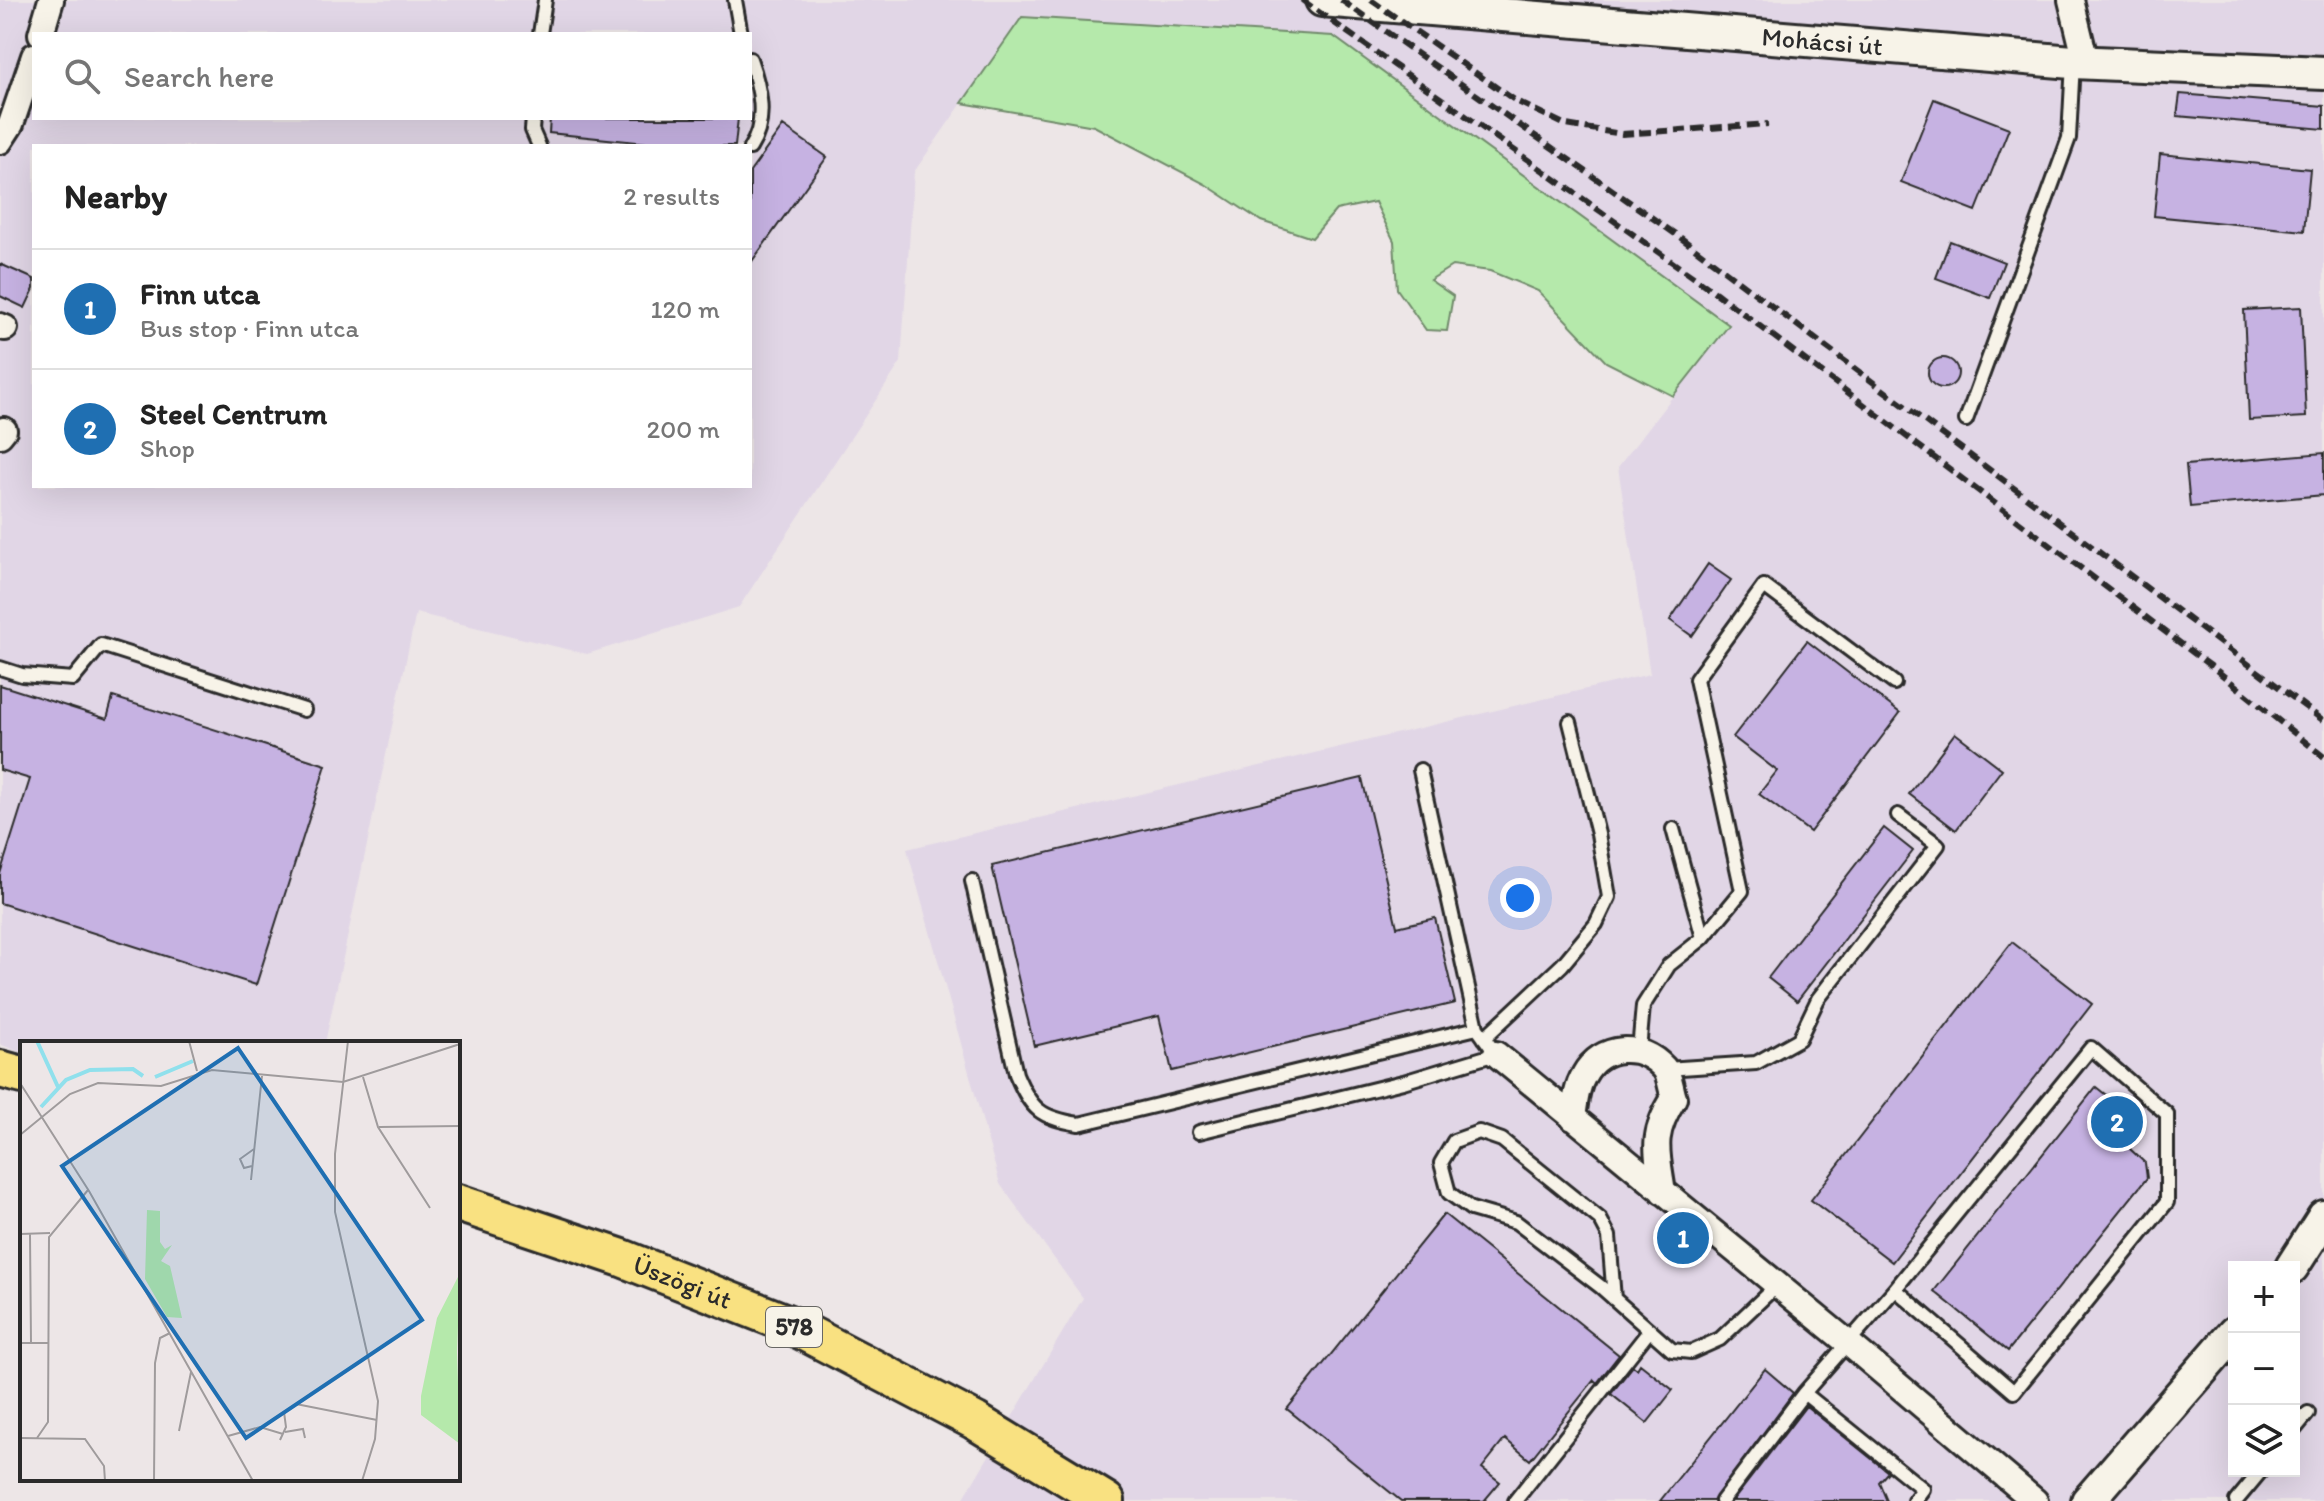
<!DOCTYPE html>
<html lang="en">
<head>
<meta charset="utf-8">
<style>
  :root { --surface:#fff; --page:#f2f2f2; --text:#222; --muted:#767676; --line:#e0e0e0; --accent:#1f6fb2 }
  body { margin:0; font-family:Itim,sans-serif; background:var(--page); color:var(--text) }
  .controls { position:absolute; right:24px; bottom:24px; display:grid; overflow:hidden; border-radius:0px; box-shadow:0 8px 32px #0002 }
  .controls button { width:72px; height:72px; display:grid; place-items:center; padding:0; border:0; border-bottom:2px solid var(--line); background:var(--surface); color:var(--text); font:40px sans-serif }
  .you { position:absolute; left:1520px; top:898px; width:28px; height:28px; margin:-20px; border:6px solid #fff; border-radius:50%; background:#1a73e8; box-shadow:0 0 0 12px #1a73e833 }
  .badge { display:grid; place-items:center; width:52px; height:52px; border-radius:50%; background:var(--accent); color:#fff; font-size:26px; font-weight:700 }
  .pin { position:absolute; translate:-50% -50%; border:4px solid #fff; box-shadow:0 2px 8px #0006 }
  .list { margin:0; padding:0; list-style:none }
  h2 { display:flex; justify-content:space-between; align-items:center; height:104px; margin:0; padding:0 32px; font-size:34px }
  h2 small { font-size:26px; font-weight:400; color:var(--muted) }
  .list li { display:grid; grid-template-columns:52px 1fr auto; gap:24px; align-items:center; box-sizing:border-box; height:120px; padding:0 32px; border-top:2px solid var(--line) }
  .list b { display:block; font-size:30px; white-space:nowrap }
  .list p { margin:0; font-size:26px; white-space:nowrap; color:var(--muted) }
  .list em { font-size:26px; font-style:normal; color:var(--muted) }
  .icon { flex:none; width:44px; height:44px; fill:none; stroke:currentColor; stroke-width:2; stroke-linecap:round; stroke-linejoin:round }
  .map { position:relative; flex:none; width:2324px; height:1501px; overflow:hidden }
  .search { position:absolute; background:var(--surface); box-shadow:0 8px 32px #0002; left:32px; top:32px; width:720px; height:88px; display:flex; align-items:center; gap:20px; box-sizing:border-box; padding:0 28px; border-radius:0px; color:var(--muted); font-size:30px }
  .panel { position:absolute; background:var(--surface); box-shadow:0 8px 32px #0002; left:32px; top:144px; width:720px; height:344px; border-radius:0px }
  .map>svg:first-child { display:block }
</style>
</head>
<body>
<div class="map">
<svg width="2324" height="1501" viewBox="0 0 2324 1501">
  <rect width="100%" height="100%" fill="#ede6e7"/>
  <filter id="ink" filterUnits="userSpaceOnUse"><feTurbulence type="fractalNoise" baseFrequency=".0125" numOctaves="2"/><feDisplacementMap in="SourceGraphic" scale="16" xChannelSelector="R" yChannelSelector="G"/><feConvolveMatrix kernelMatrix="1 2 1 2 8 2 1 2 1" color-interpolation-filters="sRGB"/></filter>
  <g filter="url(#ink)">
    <!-- built -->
    <path fill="#e1d6e6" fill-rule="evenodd" d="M0 0H2324V1501H962L1083 1298 1000 1184 907 849 1650 674 1618 467 1728 325 1022 17 914 172 901 362 739 607 587 654 416 613 325 1043H22V1053L0 1044ZM34 34H750V118H34ZM34 146H750V486H34ZM2234 1267H2294V1471H2234Z"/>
    <!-- green -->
    <path fill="#b5e9ab" stroke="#708a6b" stroke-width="2" d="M1022 17 1333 36 1729 325 1673 396 1606 362 1538 291 1490 271 1452 266 1430 280 1453 296 1447 331 1426 330 1397 289 1394 241 1375 202 1336 210 1312 238 1261 221 1205 184 1094 126 962 103Z"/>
    <!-- building -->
    <path fill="#c6b2e2" stroke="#2b2b2b" stroke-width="2" d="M2180 94 2324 106V129L2177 116Z
      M1934 99 2009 128 1976 211 1901 182Z
      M550 118H738L735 146H676L549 133Z
      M783 126 827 157 750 264V172Z
      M2160 154 2310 169 2304 231 2154 216Z
      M1950 241 2004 262 1990 298 1936 278Z
      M0 264 34 279V289L25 308 0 296Z
      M2301 307 2306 417 2249 420 2244 310Z
      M1928 373a15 15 0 1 1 30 0a15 15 0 1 1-30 0Z
      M2324 453V495L2190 507 2186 465Z
      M1708 564 1731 580 1692 636 1670 620Z
      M1807 641 1900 713 1810 832 1759 794 1777 771 1733 737Z
      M0 685 107 719 113 697 326 765 256 985 0 903V874L30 779 0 770Z
      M1955 733 2002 769 1956 830 1909 794Z
      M1362 778 1397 927 1435 918 1455 1003 1172 1071 1159 1016 1034 1046 992 866Z
      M1884 828 1913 851 1797 1001 1768 978Z
      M2012 942 2092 1004 1892 1262 1811 1200Z
      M2096 1087 2145 1126 2129 1148 2145 1163 2147 1178 2008 1351 1934 1291Z
      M1444 1214 1619 1355 1597 1383 1594 1380 1530 1460 1505 1439 1482 1468 1500 1482 1484 1501H1401L1287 1409Z
      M1640 1364 1673 1390 1647 1423 1611 1394 1633 1366 1637 1369Z
      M1765 1369 1793 1393 1713 1501H1660Z
      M1806 1406 1888 1472 1879 1482 1887 1501H1733Z"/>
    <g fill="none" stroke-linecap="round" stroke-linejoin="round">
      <!-- lane casing -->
      <g stroke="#2b2b2b" stroke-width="18">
        <path id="lane" d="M735 0 741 34
          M540 34 545 0
          M750 59C760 87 768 121 750 148
          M533 118 532 130 539 146
          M1966 420 2069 138 2073 62
          M0 668 22 675 73 679 101 645 304 710
          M972 881 1016 1074C1031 1110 1041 1118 1079 1124L1477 1028
          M1703 938 1742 891 1696 679 1764 586 1894 683
          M1484 1038 1562 965 1596 924 1609 897 1598 834 1570 722
          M1639 1050 1643 1006 1669 965 1703 938 1673 829
          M1666 1069 1756 1063 1799 1039 1818 999 1938 845 1898 815
          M1199 1132 1403 1082 1496 1054 1477 1028 1420 770
          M1614 1299 1609 1236 1600 1219 1502 1140 1479 1132 1454 1141 1441 1163 1449 1193 1471 1209 1516 1222 1601 1287 1672 1350 1691 1352 1720 1339 1777 1285
          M1804 1393 1923 1489 1914 1501
          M2294 1430 2308 1413
          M1515 1501 1650 1330
          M1722 1501 1804 1393 1895 1289 2091 1048 2167 1114V1202L2014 1392 1895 1289
          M2236 1501 2261 1471"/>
      </g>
      <!-- street casing -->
      <g stroke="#2b2b2b" stroke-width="30">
        <path id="street" d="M2071 0 2086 62
          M41 34 51 0
          M0 141 11 124 34 56
          M0 326 5 328
          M0 435 4 430
          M1496 1054 1847 1342 2035 1501
          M1573 1118C1575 1104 1576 1088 1584 1075 1601 1044 1641 1042 1664 1068 1670 1075 1671 1090 1674 1098 1650 1136 1657 1151 1663 1192"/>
      </g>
      <!-- secondary casing -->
      <g stroke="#2b2b2b" stroke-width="38">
        <g id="secondary">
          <path id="s1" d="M1322 0 2073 62 2324 73"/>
          <path d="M2292 1267 2324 1217"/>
          <path d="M2088 1501 2234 1333"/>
        </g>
      </g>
      <!-- primary casing -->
      <g stroke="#2b2b2b" stroke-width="42">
        <g id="primary">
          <path d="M0 1069 22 1075"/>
          <path id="s2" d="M458 1203 622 1258 789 1324 975 1421 1106 1501"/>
        </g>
      </g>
      <!-- lane -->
      <use href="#lane" stroke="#f7f3e8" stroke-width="12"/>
      <!-- street -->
      <use href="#street" stroke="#f7f3e8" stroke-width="24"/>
      <!-- secondary -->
      <use href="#secondary" stroke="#f7f3e8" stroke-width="32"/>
      <!-- primary -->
      <use href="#primary" stroke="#f9e181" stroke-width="36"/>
      <!-- rail -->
      <path stroke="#2b2b2b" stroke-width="6" stroke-dasharray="12 6" stroke-linecap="butt" d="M1302 0 1716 293 2216 670 2324 757
        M1341 0 1681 238 2324 721
        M1371 0 1516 101 1566 125 1622 134 1768 124"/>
    </g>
  </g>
  <g text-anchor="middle" stroke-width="8" stroke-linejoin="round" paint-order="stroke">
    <!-- shield labels -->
    <rect fill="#f7f3e8" stroke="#686764" stroke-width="2" x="766" y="1307" width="56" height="40" rx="6"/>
    <g font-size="24" font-weight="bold" fill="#2b2b2b">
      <text x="794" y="1335">578</text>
    </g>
    <!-- street labels -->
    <g font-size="26" fill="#2b2b2b" stroke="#f7f3e8">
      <text dy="9" stroke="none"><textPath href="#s1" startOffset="502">Mohácsi út</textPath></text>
      <text dy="9" stroke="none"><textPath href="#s2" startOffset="238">Üszögi út</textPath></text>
    </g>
  </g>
  <!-- overview -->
  <g transform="translate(20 1041)">
    <rect width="440" height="440" fill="#ede6e7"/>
    <path d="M127 169 140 170V201L145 208 152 204 141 220 150 225 162 277 147 276 125 238ZM440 232 437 311 440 403 401 374V355L417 277Z" fill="#b5e9ab"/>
    <path fill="none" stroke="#90e0ec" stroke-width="4" d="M17 0 38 46M135 36 173 20M21 66 46 39 70 29 113 28 123 35"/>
    <path fill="none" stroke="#9f9b9c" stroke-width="2" d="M169 0 177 30M328 0 315 113V171L358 360 355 398 342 440M343 36 358 86 410 167M0 42 69 150 233 440M359 86 440 85M0 94 50 53 78 42 141 45 192 29 323 41 440 3M232 125 224 127 220 118 234 108M231 139 242 35M0 193 30 192M10 193 11 302M0 302H28M276 363 357 379M159 390 171 331M265 391 283 388 285 397M208 395 240 386 263 393M0 397 65 398 84 425 85 440M17 397 28 381 29 196 68 149M260 399 266 386 264 371M134 440 135 322 140 297 150 292"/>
    <path fill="#1f6fb2" fill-opacity="0.15" stroke="#1f6fb2" stroke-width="4" d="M218 7 402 279 226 397 42 125Z"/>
    <rect width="440" height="440" fill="none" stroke="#2b2b2b" stroke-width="4"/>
  </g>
</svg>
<div class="controls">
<button>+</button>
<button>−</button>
<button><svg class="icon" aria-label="layers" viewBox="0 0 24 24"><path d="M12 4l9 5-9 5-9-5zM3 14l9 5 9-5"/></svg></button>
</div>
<div class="you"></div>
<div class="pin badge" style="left:1683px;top:1238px">1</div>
<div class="pin badge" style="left:2117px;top:1122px">2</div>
<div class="search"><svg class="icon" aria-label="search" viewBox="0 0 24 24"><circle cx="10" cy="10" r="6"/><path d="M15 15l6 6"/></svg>Search here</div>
<section class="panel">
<h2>Nearby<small>2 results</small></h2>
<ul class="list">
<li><span class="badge">1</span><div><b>Finn utca</b><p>Bus stop · Finn utca</p></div><em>120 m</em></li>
<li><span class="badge">2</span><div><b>Steel Centrum</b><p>Shop</p></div><em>200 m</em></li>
</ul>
</section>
</div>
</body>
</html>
